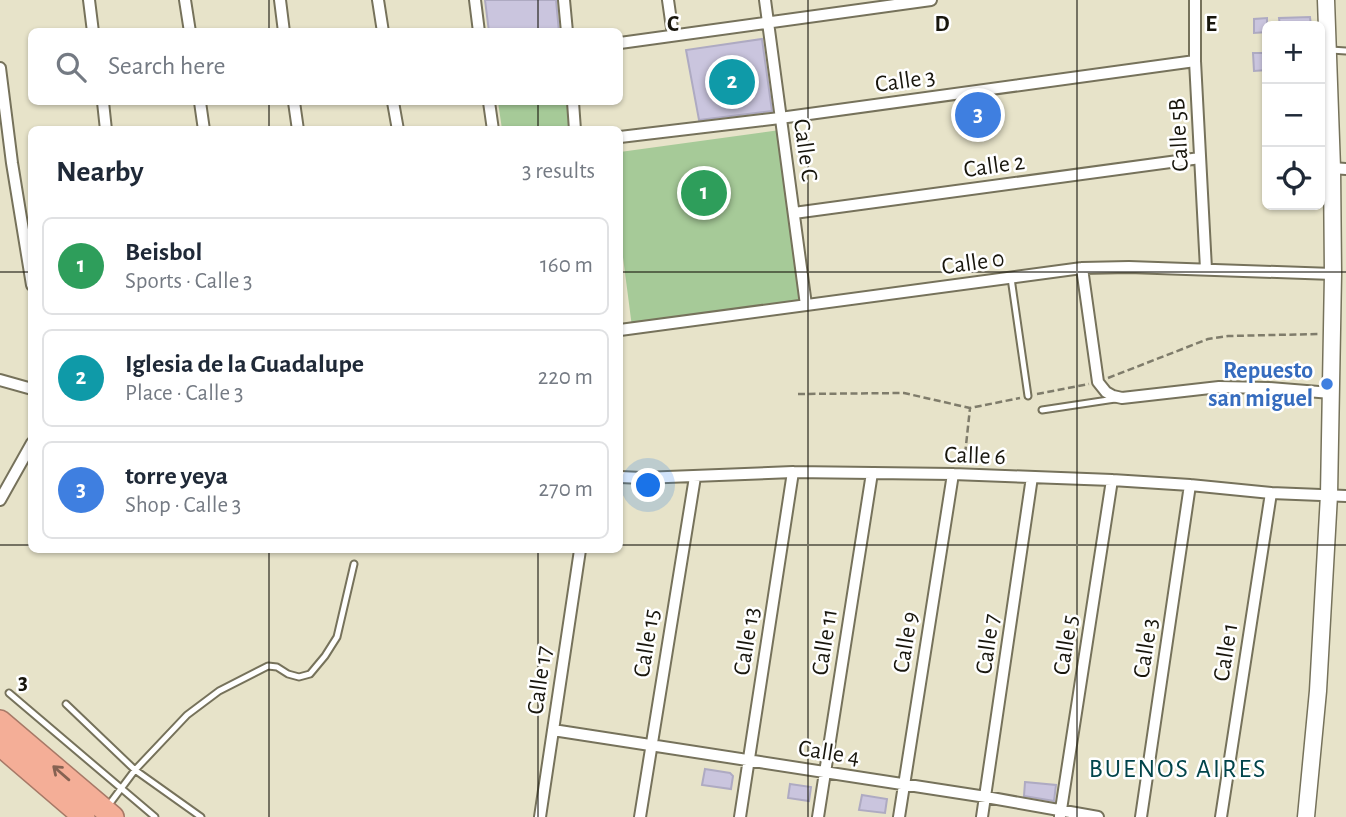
<!DOCTYPE html>
<html lang="en">
<head>
<meta charset="utf-8">
<style>
  :root { --surface:#fff; --page:#f6f6f7; --text:#1f2937; --muted:#747a83; --line:#e0e1e3; --accent:#b45309 }
  body { margin:0; font-family:"Alegreya Sans",sans-serif; background:var(--page); color:var(--text) }
  .controls { position:absolute; right:21px; top:21px; display:grid; overflow:hidden; border-radius:10px; box-shadow:0 2px 5px #0004 }
  .controls button { width:63px; height:63px; display:grid; place-items:center; padding:0; border:0; border-bottom:2px solid var(--line); background:var(--surface); color:var(--text); font:35px sans-serif }
  .you { position:absolute; left:649px; top:486px; width:24px; height:24px; margin:-18px; border:5px solid #fff; border-radius:50%; background:#1a73e8; box-shadow:0 0 0 10px #1a73e833 }
  .badge { display:grid; place-items:center; width:46px; height:46px; border-radius:50%; background:var(--accent); color:#fff; font-size:23px; font-weight:700 }
  .pin { position:absolute; translate:-50% -50%; border:4px solid #fff; box-shadow:0 2px 7px #0006 }
  .list { margin:0; padding:0; list-style:none }
  h2 { display:flex; justify-content:space-between; align-items:center; height:91px; margin:0; padding:0 28px; font-size:30px }
  h2 small { font-size:23px; font-weight:400; color:var(--muted) }
  .list li { display:grid; grid-template-columns:46px 1fr auto; gap:21px; align-items:center; box-sizing:border-box; height:98px; margin:0 14px 14px; padding:0 14px; border:2px solid var(--line); border-radius:10px }
  .list b { display:block; font-size:26px; white-space:nowrap }
  .list p { margin:0; font-size:23px; white-space:nowrap; color:var(--muted) }
  .list em { font-size:23px; font-style:normal; color:var(--muted) }
  .icon { flex:none; width:38px; height:38px; fill:none; stroke:currentColor; stroke-width:2; stroke-linecap:round; stroke-linejoin:round }
  .map { position:relative; flex:none; width:1346px; height:817px; overflow:hidden }
  .search { position:absolute; background:var(--surface); box-shadow:0 2px 5px #0004; left:28px; top:28px; width:595px; height:77px; display:flex; align-items:center; gap:18px; box-sizing:border-box; padding:0 24px; border-radius:10px; color:var(--muted); font-size:26px }
  .panel { position:absolute; background:var(--surface); box-shadow:0 2px 5px #0004; left:28px; top:126px; width:595px; height:427px; border-radius:10px }
  .map>svg:first-child { display:block }
</style>
</head>
<body>
<div class="map">
<svg width="1346" height="817" viewBox="0 0 1346 817">
  <rect width="100%" height="100%" fill="#e7e3c9"/>
  <!-- green -->
  <path fill="#a6ca98" d="M498 102H571L574 129H502Z
    M780 130 803 302 632 327 620 234V152Z"/>
  <!-- building -->
  <path fill="#cac5de" stroke="#aeaac2" stroke-width="2" d="M485 0H556L559 32H489Z
    M1310 17 1311 26H1280L1279 18Z
    M1267 18V32L1254 33V19Z
    M762 39 772 111 699 120 686 50Z
    M1253 53H1267V70L1254 71Z
    M705 769 730 773 733 776 731 789 702 785Z
    M1025 782 1056 785 1054 801 1024 796Z
    M790 784 811 787 809 801 788 798Z
    M862 795 887 799 885 813 859 810Z"/>
  <g fill="none" stroke-linecap="round" stroke-linejoin="round">
    <!-- lane casing -->
    <g stroke="#76725b" stroke-width="9">
      <path id="lane" d="M1331 50 1346 51
        M1011 278 1028 396
        M1042 410 1115 399
        M9 693 155 817
        M66 704 135 770 201 817
        M108 806 135 770 187 715 219 691 268 666 277 667 288 674 299 677 310 674 325 656 337 637 354 564"/>
    </g>
    <!-- street casing -->
    <g stroke="#76725b" stroke-width="14">
      <path id="street" d="M89 0 93 32
        M185 0 190 32
        M280 0 284 32
        M378 0 383 32
        M475 0 479 32
        M564 0 567 32
        M668 0 673 35
        M765 0 806 305
        M1195 0V61L1206 269
        M620 43 931 0
        M0 68 12 163 32 285
        M103 102 106 130
        M200 102 204 130
        M294 102 298 130
        M393 102 398 130
        M489 102 493 130
        M573 102 575 130
        M620 137 780 118 1195 61
        M1332 168 1346 169
        M794 213 1200 158
        M1082 268 1098 382 1106 392 1113 396 1122 398 1219 387 1269 388 1331 393
        M620 330 1082 268 1129 267 1333 274
        M0 380 32 389
        M620 477 642 478 793 472 953 474 1112 480 1190 485 1271 493 1346 496
        M0 500 32 443
        M553 730 986 797 1098 817
        M1060 816 1112 480
        M540 817 580 550
        M640 817 695 477
        M740 817 793 472
        M818 817 872 473
        M899 817 953 474
        M982 817 1032 477
        M1141 817 1190 485
        M1221 817 1271 493"/>
    </g>
    <!-- secondary casing -->
    <g stroke="#76725b" stroke-width="19">
      <path id="secondary" d="M1306 817 1318 691 1329 495 1333 274 1332 168 1326 0"/>
    </g>
    <!-- highway casing -->
    <g stroke="#a77967" stroke-width="24">
      <path id="highway" d="M0 721 113 817
        M0 745 84 817"/>
    </g>
    <!-- path -->
    <path stroke="#7f7c6b" stroke-width="2.5" stroke-dasharray="7 3.5" stroke-linecap="butt" d="M1108 378 1208 339 1228 336 1318 334
      M798 394 904 393 970 408 1020 398
      M1037 394 1089 384
      M964 464 970 408"/>
    <!-- lane -->
    <use href="#lane" stroke="#fff" stroke-width="5"/>
    <!-- street -->
    <use href="#street" stroke="#fff" stroke-width="10"/>
    <!-- secondary -->
    <use href="#secondary" stroke="#fff" stroke-width="16"/>
    <!-- highway -->
    <use href="#highway" stroke="#f4ae97" stroke-width="21"/>
  </g>
  <!-- one-way arrows -->
  <defs><path id="oneway-shaft" d="M-6 0H5M1.5-3L5.5 0L1.5 3" fill="none" stroke-width="1.6" stroke-linecap="round" stroke-linejoin="round" transform="scale(1.75)"/></defs>
  <use stroke="#866252" href="#oneway-shaft" transform="translate(61 773) rotate(-139)"/>
  <!-- grid -->
  <path fill="none" stroke="#18160d" stroke-width="2" stroke-opacity="0.55" d="M269 0V32M538 0V32M808 0V817M1077 0V817M269 102V130M538 102V130M0 272H32M620 272H1346M0 545H32M620 545H1346M269 550V817M538 550V817"/>
  <!-- markers -->
  <circle fill="#3f7fe0" stroke="#fff" stroke-width="2.5" cx="1327" cy="384" r="7"/>
  <g text-anchor="middle" stroke-width="5" stroke-linejoin="round" paint-order="stroke">
    <!-- street labels -->
    <g font-size="24" fill="#18160d" stroke="#fff">
      <text transform="translate(905 80) rotate(-8)" y="8">Calle 3</text>
      <text transform="translate(1178 135) rotate(-93)" y="8">Calle 5B</text>
      <text transform="translate(806 150) rotate(82)" y="8">Calle C</text>
      <text transform="translate(994 165) rotate(-8)" y="8">Calle 2</text>
      <text transform="translate(973 262) rotate(-8)" y="8">Calle 0</text>
      <text transform="translate(975 455) rotate(2)" y="8">Calle 6</text>
      <text transform="translate(746 641) rotate(-81)" y="8">Calle 13</text>
      <text transform="translate(824 642) rotate(-81)" y="8">Calle 11</text>
      <text transform="translate(905 642) rotate(-81)" y="8">Calle 9</text>
      <text transform="translate(646 643) rotate(-81)" y="8">Calle 15</text>
      <text transform="translate(987 644) rotate(-82)" y="8">Calle 7</text>
      <text transform="translate(1065 645) rotate(-81)" y="8">Calle 5</text>
      <text transform="translate(1145 648) rotate(-81)" y="8">Calle 3</text>
      <text transform="translate(1225 652) rotate(-81)" y="8">Calle 1</text>
      <text transform="translate(539 680) rotate(-82)" y="8">Calle 17</text>
      <text transform="translate(829 752) rotate(9)" y="8">Calle 4</text>
    </g>
    <!-- shop labels -->
    <g font-size="24" font-weight="bold" fill="#366cbe" stroke="#fff" text-anchor="end">
      <text x="1313" y="378">Repuesto<tspan x="1313" dy="28">san miguel</tspan></text>
    </g>
    <!-- neighbourhood labels -->
    <g font-size="26" letter-spacing="2" fill="#01444a" stroke="#fff">
      <text x="1178" y="777">BUENOS AIRES</text>
    </g>
  </g>
  <g font-size="23" text-anchor="middle" font-weight="bold" fill="#18160d" stroke="#fff" stroke-width="5" stroke-linejoin="round" paint-order="stroke">
    <text x="673" y="31">C</text>
    <text x="942" y="31">D</text>
    <text x="1211" y="31">E</text>
    <text x="23" y="689">3</text>
  </g>
</svg>
<div class="controls">
<button>+</button>
<button>−</button>
<button><svg class="icon" aria-label="locate" viewBox="0 0 24 24"><circle cx="12" cy="12" r="6"/><path d="M12 2v4M12 18v4M2 12h4M18 12h4"/></svg></button>
</div>
<div class="you"></div>
<div class="pin badge" style="left:704px;top:193px;background:#2e9e5b">1</div>
<div class="pin badge" style="left:732px;top:82px;background:#0f9aa8">2</div>
<div class="pin badge" style="left:978px;top:115px;background:#3f7fe0">3</div>
<div class="search"><svg class="icon" aria-label="search" viewBox="0 0 24 24"><circle cx="10" cy="10" r="6"/><path d="M15 15l6 6"/></svg>Search here</div>
<section class="panel">
<h2>Nearby<small>3 results</small></h2>
<ul class="list">
<li><span class="badge" style="background:#2e9e5b">1</span><div><b>Beisbol</b><p>Sports · Calle 3</p></div><em>160 m</em></li>
<li><span class="badge" style="background:#0f9aa8">2</span><div><b>Iglesia de la Guadalupe</b><p>Place · Calle 3</p></div><em>220 m</em></li>
<li><span class="badge" style="background:#3f7fe0">3</span><div><b>torre yeya</b><p>Shop · Calle 3</p></div><em>270 m</em></li>
</ul>
</section>
</div>
</body>
</html>
